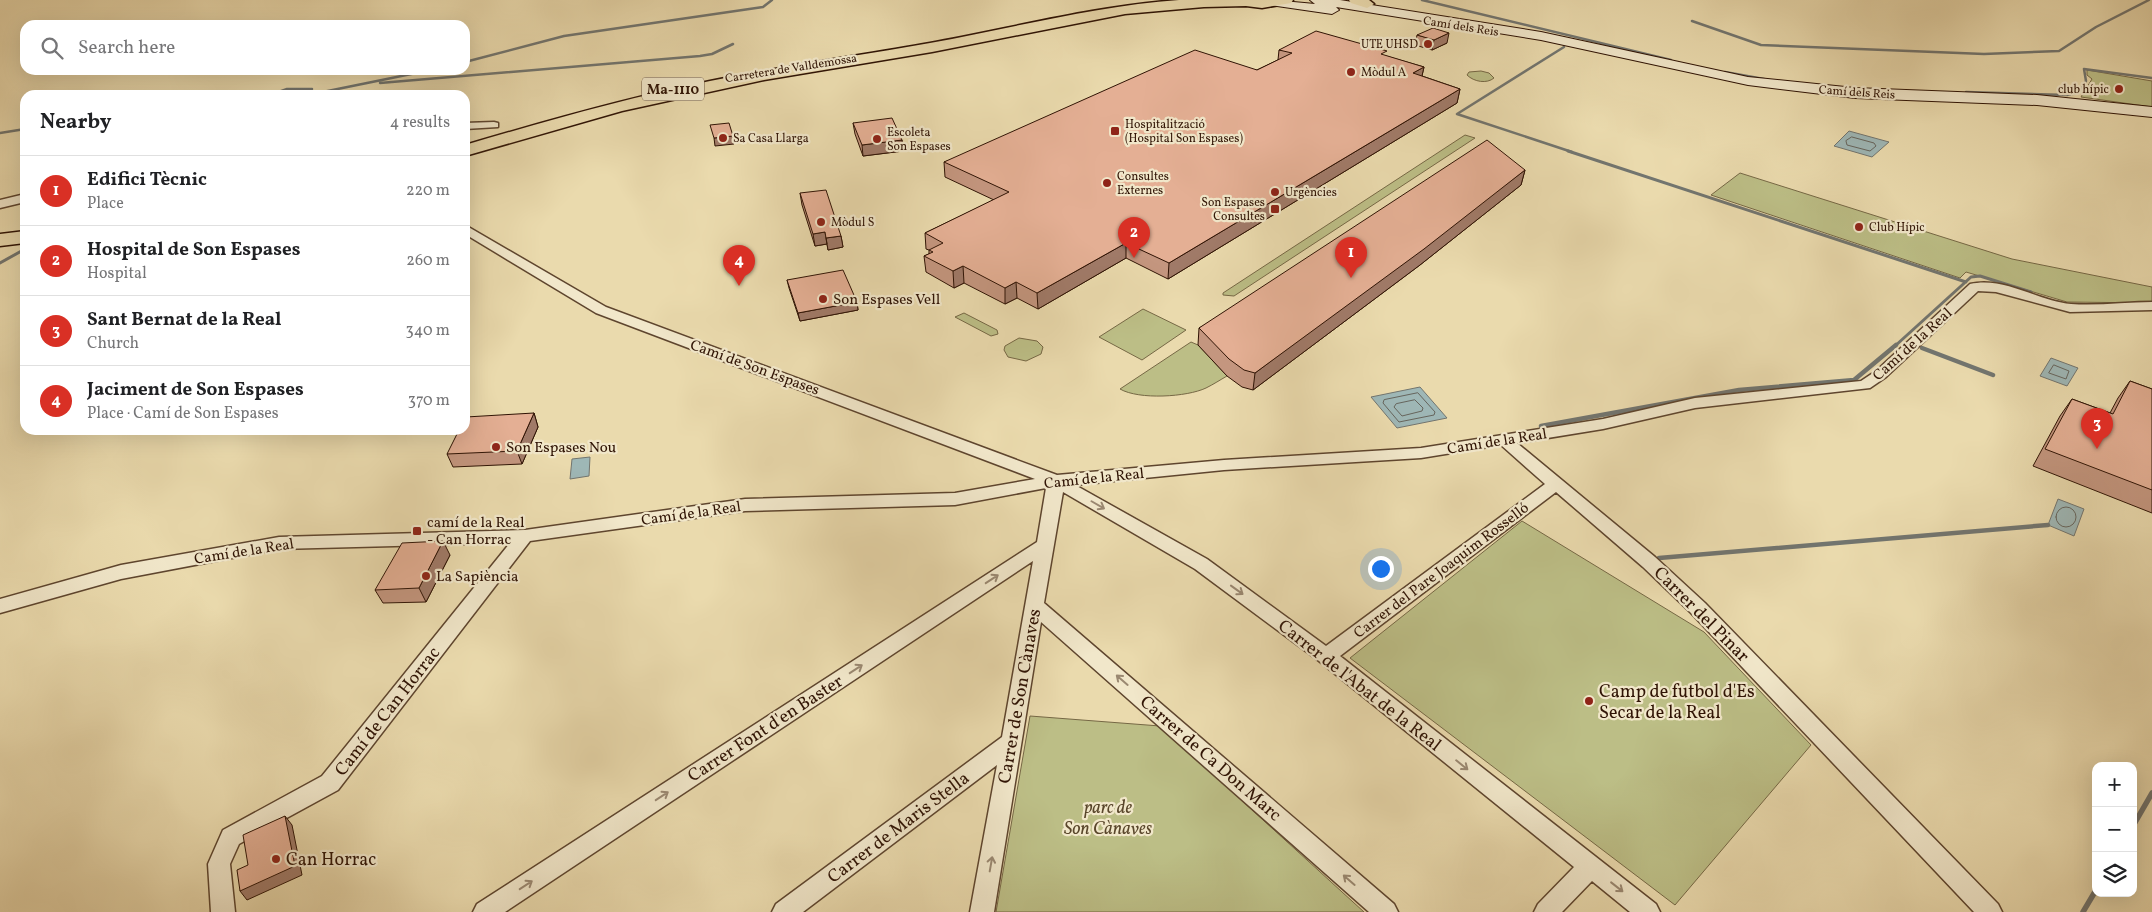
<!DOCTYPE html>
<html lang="en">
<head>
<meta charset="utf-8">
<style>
  :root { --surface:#fff; --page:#f6f6f6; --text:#202124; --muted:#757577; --line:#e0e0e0; --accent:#d93025 }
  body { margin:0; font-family:Vollkorn,serif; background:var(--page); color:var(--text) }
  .controls { position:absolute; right:15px; bottom:15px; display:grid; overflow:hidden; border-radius:10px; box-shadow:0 5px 20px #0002 }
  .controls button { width:45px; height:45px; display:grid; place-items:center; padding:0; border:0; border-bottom:1px solid var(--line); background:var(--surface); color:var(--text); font:25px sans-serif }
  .you { position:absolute; left:1380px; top:568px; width:18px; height:18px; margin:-12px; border:4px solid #fff; border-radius:50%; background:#1a73e8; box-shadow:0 0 0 8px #1a73e833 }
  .badge { display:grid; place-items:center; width:32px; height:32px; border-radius:50%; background:var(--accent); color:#fff; font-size:16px; font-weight:700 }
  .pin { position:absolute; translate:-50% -41px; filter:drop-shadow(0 1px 2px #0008) }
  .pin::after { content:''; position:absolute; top:26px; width:18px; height:15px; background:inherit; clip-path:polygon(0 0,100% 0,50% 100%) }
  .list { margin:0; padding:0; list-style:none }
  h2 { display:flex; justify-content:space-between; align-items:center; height:65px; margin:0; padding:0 20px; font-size:21px }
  h2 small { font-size:16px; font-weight:400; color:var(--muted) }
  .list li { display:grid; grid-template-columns:32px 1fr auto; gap:15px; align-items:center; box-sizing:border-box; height:70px; padding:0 20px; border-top:1px solid var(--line) }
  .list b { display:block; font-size:19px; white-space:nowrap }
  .list p { margin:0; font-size:16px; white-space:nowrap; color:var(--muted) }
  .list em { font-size:16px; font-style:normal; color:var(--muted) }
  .icon { flex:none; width:28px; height:28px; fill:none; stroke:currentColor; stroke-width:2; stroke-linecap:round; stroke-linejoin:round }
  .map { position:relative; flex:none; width:2152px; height:912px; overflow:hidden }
  .search { position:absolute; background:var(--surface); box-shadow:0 5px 20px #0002; left:20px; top:20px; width:450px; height:55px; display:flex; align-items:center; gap:12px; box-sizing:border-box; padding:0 18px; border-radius:15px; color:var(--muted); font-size:19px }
  .panel { position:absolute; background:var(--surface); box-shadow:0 5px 20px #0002; left:20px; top:90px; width:450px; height:345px; border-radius:15px }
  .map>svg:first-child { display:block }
</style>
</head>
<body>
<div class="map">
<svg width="2152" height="912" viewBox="0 0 2152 912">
  <rect width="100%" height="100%" fill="#eadaad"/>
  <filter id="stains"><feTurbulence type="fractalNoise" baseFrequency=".004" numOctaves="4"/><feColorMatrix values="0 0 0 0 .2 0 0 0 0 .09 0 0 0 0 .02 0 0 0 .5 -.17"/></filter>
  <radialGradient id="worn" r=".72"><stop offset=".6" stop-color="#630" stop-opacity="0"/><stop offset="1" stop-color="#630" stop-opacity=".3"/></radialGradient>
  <!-- green -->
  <path fill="#bcbe86" stroke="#766845" d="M2087 70 2152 81V107L2081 97 2092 79 2087 75Z
    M1481 71 1489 73 1494 78C1487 84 1474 82 1467 75L1469 72Z
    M1465 135 1475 138 1234 296 1223 295V293Z
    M1740 173 2012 259 2152 287V303L2067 302 1966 272 1960 278 1711 195Z
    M1143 309 1186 330 1142 360 1099 337Z
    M964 313 997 330 998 334 991 336 955 317Z
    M1019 338 1037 341 1043 347 1041 354 1026 361 1008 357 1004 350 1005 346Z
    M1191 342 1198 345 1227 376C1220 380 1214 384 1206 388 1187 397 1139 400 1120 389Z
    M1522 521 1704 632 1811 745 1675 905 1350 658Z
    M1030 716 1160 726 1364 912H996Z"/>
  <!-- water -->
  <path fill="#9eb7b6" stroke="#72756f" d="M1849 131 1889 142 1872 157 1834 146Z
    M2051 358 2078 368 2067 386 2040 376Z
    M1420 387 1447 418 1397 428 1371 397Z
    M590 457 589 476 570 479 572 459Z
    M2058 499 2084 509 2074 536 2048 525Z"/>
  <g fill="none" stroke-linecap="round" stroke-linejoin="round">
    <!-- shore -->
    <path stroke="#66655d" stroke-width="1" d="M1852 137 1874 143 1876 146 1870 151 1847 145 1846 141Z
      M2054 365 2069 371 2066 379 2049 373Z
      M1418 393 1435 412 1434 415 1399 422 1383 403 1384 400Z
      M1415 400 1423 408 1422 411 1402 416 1394 407 1396 404Z
      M2056 517a10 10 0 1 1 20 0a10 10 0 1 1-20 0Z"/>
    <!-- stream-far3 -->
    <path stroke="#72756f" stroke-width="2.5" d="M1422 0 1671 60
      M1692 21 1761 45 1984 54 2059 51 2096 27 2149 0
      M1564 47 1457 114 1572 152
      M465 62 564 36 763 7 772 0
      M1725 72 1764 79
      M380 83 700 56 712 54 733 44
      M1966 92 2067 95 2078 93 2086 81 2084 69 2152 78
      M270 95 287 89H312
      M308 95 431 70
      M0 133 25 129"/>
    <!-- stream-far2 -->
    <path stroke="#72756f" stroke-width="3" d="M1568 151 1966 282
      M0 263 25 249
      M1895 346 1971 277 1980 276 2031 292"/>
    <!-- stream-far1 -->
    <path stroke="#72756f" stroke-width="4.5" d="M1922 348 1993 375
      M1541 426 1739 390 1854 380 1896 345
      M1659 558 2048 525"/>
    <!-- stream -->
    <path stroke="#72756f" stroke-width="5.5" d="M2133 826 2152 793
      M2083 912 2096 890"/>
    <!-- street casing -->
    <g stroke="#5e452e" stroke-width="3">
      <path id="street" d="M494 122 498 123V127L465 129V123Z
        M25 194V202L0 208V200Z
        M465 225 606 307 1057 475 1224 460 1421 448 1603 419 1695 398 1861 381 1876 371 1970 284C2004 276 2038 301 2071 304 2097 306 2126 302 2152 302V310L2070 312 1996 292 1978 291 1886 377 1870 388 1695 408 1603 429 1517 443 1655 557 1705 603 1998 904 2002 912H1974L1691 613 1643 567 1556 492 1340 656 1656 904 1660 912H1630L1592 881 1562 912H1534L1538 904 1574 867 1319 661 1195 569 1063 492 1044 603 1394 904 1398 912H1369L1041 622 994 912H970L997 765 803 912H772L776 904 1002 737 1033 561 505 912H473L477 904 1037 542 1046 488 955 505 745 511 530 541 338 790 239 844 230 864 235 912H211L208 864 223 830 322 776 510 543 279 549 121 579 0 613V599L121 565 279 537 525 530 745 499 955 493 1035 479 596 313 465 234ZM1501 445 1545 484 1326 646 1207 559 1075 485 1224 470 1421 458Z"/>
    </g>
    <!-- secondary casing -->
    <g stroke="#2f1304" stroke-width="2">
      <path id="secondary" d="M1272 0 1315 4 1310 0H1340L1541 32 1748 77 1855 88 2037 95 2152 107V117L2037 105 1855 98 1748 85 1541 40 1336 7 1339 10 1332 14 1277 6 1272 5Z"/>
    </g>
    <!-- primary casing -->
    <g stroke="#2f1304" stroke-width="3">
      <path id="primary" d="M1179 0H1293L1291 3 1262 8 1246 6 1204 7 1125 14 932 52 764 80 622 111 465 156V145C546 121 627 98 710 81 783 66 857 56 930 43 1013 28 1095 6 1179 0Z
        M1349 0H1369L1374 4 1367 8 1351 3Z
        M25 231V243L0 246V234Z"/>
    </g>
    <!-- street -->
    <use href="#street" fill="#f1e7ca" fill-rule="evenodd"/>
    <!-- secondary -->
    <use href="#secondary" fill="#f1e7ca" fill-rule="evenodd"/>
    <!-- primary -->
    <use href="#primary" fill="#eadaad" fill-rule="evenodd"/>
  </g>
  <!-- wall -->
  <path fill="#c4967f" stroke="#2f1304" d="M1417 35 1447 43 1432 50 1415 45Z
    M1279 50 1386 56 1424 67 1422 76 1460 89 1457 103 1168 279 1126 258 1038 309 1017 298 1005 304 964 283 954 288 926 272 924 256 929 254V250L926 249 925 233 994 200 945 177 944 162 1257 70 1278 60Z
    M853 123 902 140 903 151 863 156 855 134Z
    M1525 170 1521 185 1420 265 1253 390 1242 387 1227 376 1198 345 1199 328Z
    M800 193 841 236 843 247 828 250 827 244 815 246 802 205Z
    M787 280 857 302 858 310 800 321 789 288Z
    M2130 381 2152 389V513L2033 466 2060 416 2072 399 2110 413 2118 398Z
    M534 413 538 427 522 464 453 467 447 454Z
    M450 555 426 602 383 603 375 590Z"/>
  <!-- shaded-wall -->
  <path fill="#a07a68" stroke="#2f1304" d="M1449 33 1447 43 1432 50 1434 40Z
    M1424 67 1421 80 1413 73Z
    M1460 89 1457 103 1168 279 1169 263Z
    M733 136 734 144 715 146 714 138Z
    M902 140 903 151 863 156 862 145Z
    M1525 170 1521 185 1420 265 1253 390 1255 373Z
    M825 232 827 244 815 246 813 234Z
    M841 236 843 247 828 250 826 238Z
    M1126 243V258L1038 309 1037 293Z
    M963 266 964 283 954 288 953 271Z
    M1016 282 1017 298 1005 304V288Z
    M857 302 858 310 800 321 798 313Z
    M534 413 538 427 522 464 517 451Z
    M443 541 450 555 426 602 419 588Z
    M285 816 292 825 302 875 247 900 240 891Z"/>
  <!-- building -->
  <path fill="#e4af94" stroke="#2f1304" d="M1433 28 1449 33 1434 40 1417 35Z
    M1316 31 1387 51 1381 54 1424 67 1413 73 1460 89 1169 263 1126 243 1037 293 1016 282 1005 288 963 266 953 271 924 256 933 252 929 250 943 243 925 233 1009 192 944 162 1195 50 1257 70 1292 53 1279 50Z
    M892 118 902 140 862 145 853 123Z
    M729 123 733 136 714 138 710 125Z
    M1487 140 1525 170 1424 249 1255 373 1244 370 1229 359 1199 328Z
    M826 190 841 236 826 238 825 232 813 234 800 193Z
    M843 270 857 302 798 313 787 280Z
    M2130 381 2152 389V490L2045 449 2072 399 2113 414Z
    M534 413 517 451 447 454 459 430H465V419L466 417Z
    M443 541 419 588 375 590 402 543Z
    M285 816 295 866 240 891 237 870 248 865 243 835Z"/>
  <!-- one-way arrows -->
  <defs><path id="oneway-shaft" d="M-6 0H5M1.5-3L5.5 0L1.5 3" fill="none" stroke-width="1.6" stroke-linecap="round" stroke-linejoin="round" transform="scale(1.25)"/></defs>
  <g stroke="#9a8871">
    <use href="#oneway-shaft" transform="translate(1098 505) rotate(30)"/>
    <use href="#oneway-shaft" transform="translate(992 579) rotate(-33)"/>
    <use href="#oneway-shaft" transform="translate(1237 590) rotate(36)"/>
    <use href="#oneway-shaft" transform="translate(856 669) rotate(-33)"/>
    <use href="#oneway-shaft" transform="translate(1122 680) rotate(-139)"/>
    <use href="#oneway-shaft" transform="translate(1462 765) rotate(39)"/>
    <use href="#oneway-shaft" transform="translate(662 796) rotate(-33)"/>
    <use href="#oneway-shaft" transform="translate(991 864) rotate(-80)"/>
    <use href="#oneway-shaft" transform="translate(1349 880) rotate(-139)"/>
    <use href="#oneway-shaft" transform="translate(526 885) rotate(-33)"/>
    <use href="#oneway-shaft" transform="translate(1617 887) rotate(38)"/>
  </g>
  <!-- markers -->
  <g fill="#8f2418" stroke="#f1e7ca" stroke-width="2">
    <circle cx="1428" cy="44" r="5"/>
    <circle cx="1351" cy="72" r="5"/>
    <circle cx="2119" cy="89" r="5"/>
    <rect x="1110" y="126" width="10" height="10" rx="2.5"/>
    <circle cx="723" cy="138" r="5"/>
    <circle cx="877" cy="139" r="5"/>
    <circle cx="1107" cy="183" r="5"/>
    <circle cx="1275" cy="192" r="5"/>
    <rect x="1270" y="204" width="10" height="10" rx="2.5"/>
    <circle cx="821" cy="222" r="5"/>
    <circle cx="1859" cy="227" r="5"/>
    <circle cx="823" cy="299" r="5"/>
    <circle cx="496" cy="447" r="5"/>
    <rect x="412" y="526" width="10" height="10" rx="2.5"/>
    <circle cx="426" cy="576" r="5"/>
    <circle cx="1589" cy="701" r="5"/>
    <circle cx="276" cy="859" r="5"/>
  </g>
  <g text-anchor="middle" stroke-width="4.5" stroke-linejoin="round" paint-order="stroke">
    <!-- far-street labels -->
    <g font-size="12" fill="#2f1304" stroke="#f1e7ca">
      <text transform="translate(1461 26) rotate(9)" y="4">Camí dels Reis</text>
      <text transform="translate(791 68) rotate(-9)" y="4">Carretera de Valldemossa</text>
      <text transform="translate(1857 92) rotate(4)" y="4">Camí dels Reis</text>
    </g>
    <!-- far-poi labels -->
    <g font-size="12" fill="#2f1304" stroke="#f1e7ca" text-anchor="start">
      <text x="1418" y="48" text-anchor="end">UTE UHSD</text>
      <text x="1361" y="76">Mòdul A</text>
      <text x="2109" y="93" text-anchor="end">club hípic</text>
      <text x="1125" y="128">Hospitalització<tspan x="1125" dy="14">(Hospital Son Espases)</tspan></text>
      <text x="887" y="136">Escoleta<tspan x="887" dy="14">Son Espases</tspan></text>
      <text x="733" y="142">Sa Casa Llarga</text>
      <text x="1117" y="180">Consultes<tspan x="1117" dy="14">Externes</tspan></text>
      <text x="1285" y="196">Urgències</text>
      <text x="1265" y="206" text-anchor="end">Son Espases<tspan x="1265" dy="14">Consultes</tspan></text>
      <text x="831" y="226">Mòdul S</text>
      <text x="1869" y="231">Club Hípic</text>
    </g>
    <!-- shield labels -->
    <rect fill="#f1e7ca" stroke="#69533f" stroke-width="1" x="642" y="77.5" width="62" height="23" rx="4"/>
    <g font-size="14" font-weight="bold" fill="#2f1304">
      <text x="673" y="94">Ma-1110</text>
    </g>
    <!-- poi labels -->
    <g font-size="15" fill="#2f1304" stroke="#f1e7ca" text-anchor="start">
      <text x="833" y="304">Son Espases Vell</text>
      <text x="506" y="452">Son Espases Nou</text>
      <text x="427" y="527">camí de la Real<tspan x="427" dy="17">- Can Horrac</tspan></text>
      <text x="436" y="581">La Sapiència</text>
    </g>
    <!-- street labels -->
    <g font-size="15" fill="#2f1304" stroke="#f1e7ca">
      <text transform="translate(1912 344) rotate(-42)" y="5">Camí de la Real</text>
      <text transform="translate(755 367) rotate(20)" y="5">Camí de Son Espases</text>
      <text transform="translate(1497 441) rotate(-9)" y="5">Camí de la Real</text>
      <text transform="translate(1094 478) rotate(-6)" y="5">Camí de la Real</text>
      <text transform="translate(691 513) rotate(-8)" y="5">Camí de la Real</text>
      <text transform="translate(244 551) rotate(-9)" y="5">Camí de la Real</text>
      <text transform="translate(1441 570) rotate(-37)" y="5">Carrer del Pare Joaquim Rosselló</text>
    </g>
    <!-- near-street labels -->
    <g font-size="18" fill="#2f1304" stroke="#f1e7ca">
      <text transform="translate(1702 614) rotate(45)" y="6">Carrer del Pinar</text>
      <text transform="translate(1360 685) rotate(38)" y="6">Carrer de l'Abat de la Real</text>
      <text transform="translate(1019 696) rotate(-80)" y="6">Carrer de Son Cànaves</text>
      <text transform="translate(387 711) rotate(-52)" y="6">Camí de Can Horrac</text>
      <text transform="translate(765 728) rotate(-33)" y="6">Carrer Font d'en Baster</text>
      <text transform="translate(1211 758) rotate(41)" y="6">Carrer de Ca Don Marc</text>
      <text transform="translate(898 827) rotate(-37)" y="6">Carrer de Maris Stella</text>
    </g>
    <!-- near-poi labels -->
    <g font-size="18" fill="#2f1304" stroke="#f1e7ca" text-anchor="start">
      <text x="1599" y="697">Camp de futbol d'Es<tspan x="1599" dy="21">Secar de la Real</tspan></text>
      <text x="286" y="865">Can Horrac</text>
    </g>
    <!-- near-park labels -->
    <g font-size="18" font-style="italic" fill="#59462b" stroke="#f1e7ca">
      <text x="1108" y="813">parc de<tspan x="1108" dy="21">Son Cànaves</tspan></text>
    </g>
  </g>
  <rect width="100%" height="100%" filter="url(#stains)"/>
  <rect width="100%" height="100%" fill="url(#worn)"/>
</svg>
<div class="controls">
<button>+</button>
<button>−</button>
<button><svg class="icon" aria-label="layers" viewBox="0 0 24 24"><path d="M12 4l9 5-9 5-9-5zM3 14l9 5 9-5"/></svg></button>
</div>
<div class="you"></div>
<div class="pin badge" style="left:1351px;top:278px">1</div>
<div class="pin badge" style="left:1134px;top:258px">2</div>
<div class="pin badge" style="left:2097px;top:449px">3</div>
<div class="pin badge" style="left:739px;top:286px">4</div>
<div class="search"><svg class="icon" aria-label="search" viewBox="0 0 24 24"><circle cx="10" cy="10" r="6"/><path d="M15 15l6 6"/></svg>Search here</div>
<section class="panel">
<h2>Nearby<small>4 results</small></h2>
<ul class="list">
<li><span class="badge">1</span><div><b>Edifici Tècnic</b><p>Place</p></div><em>220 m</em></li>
<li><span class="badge">2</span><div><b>Hospital de Son Espases</b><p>Hospital</p></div><em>260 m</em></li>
<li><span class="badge">3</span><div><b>Sant Bernat de la Real</b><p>Church</p></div><em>340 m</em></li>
<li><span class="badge">4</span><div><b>Jaciment de Son Espases</b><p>Place · Camí de Son Espases</p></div><em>370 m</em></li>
</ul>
</section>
</div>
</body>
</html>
